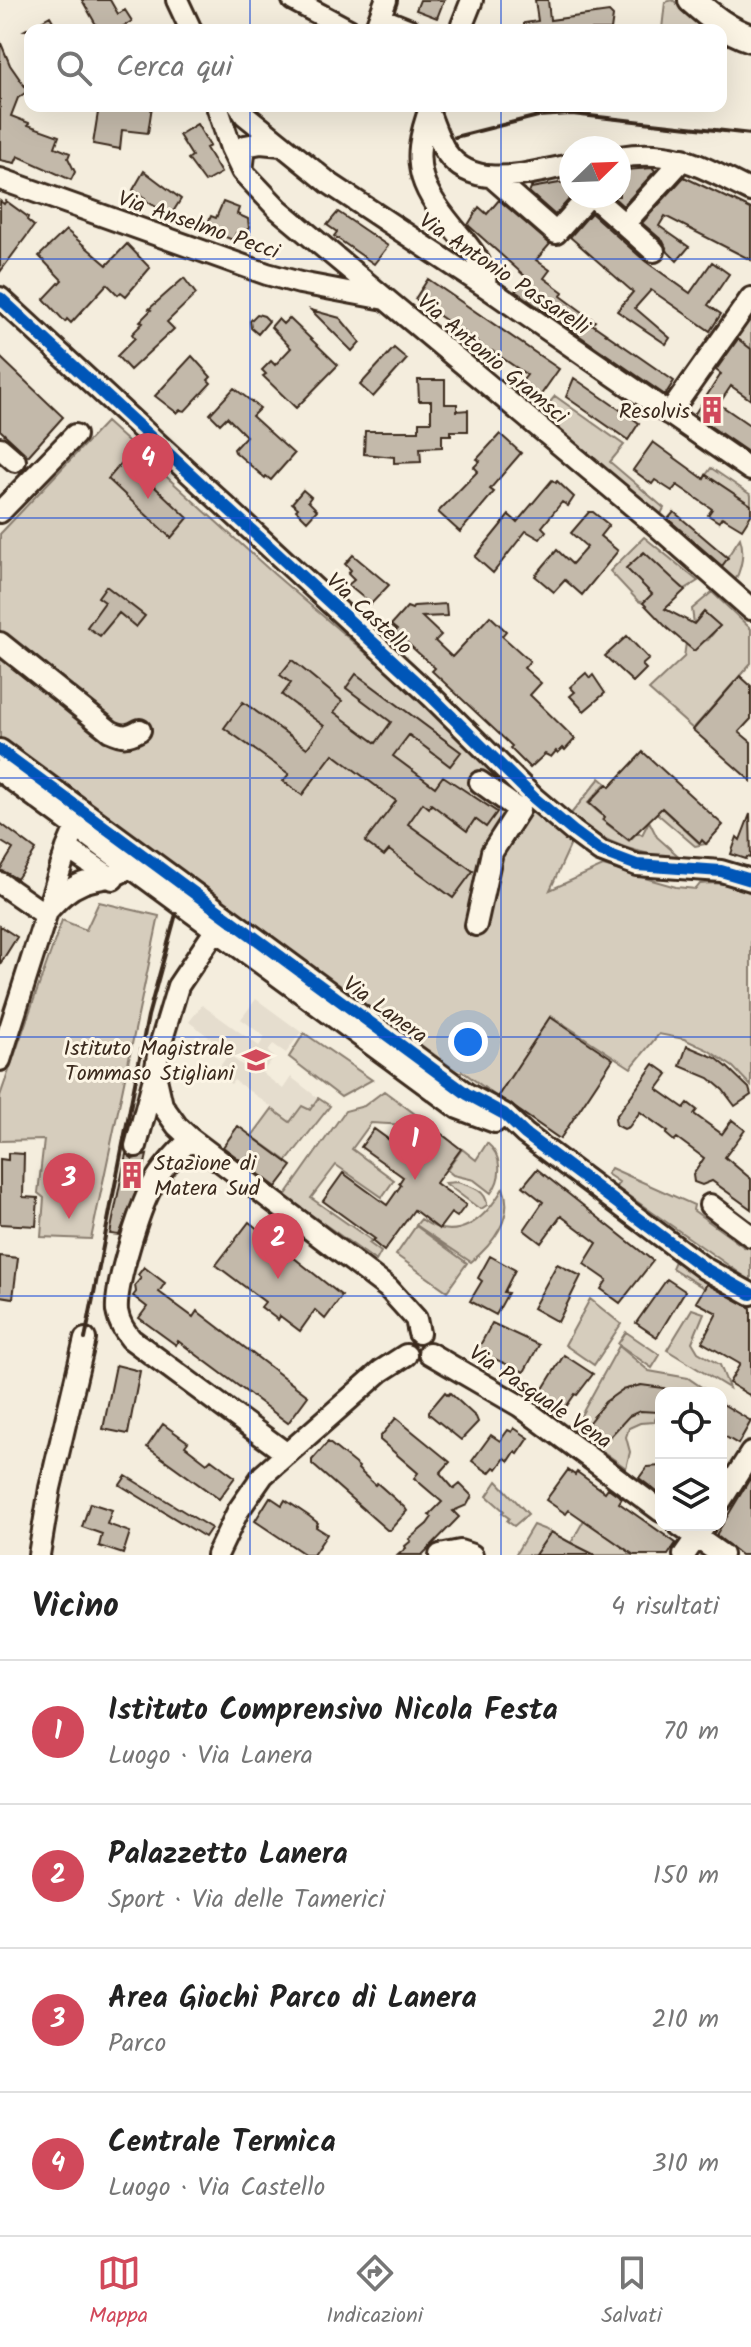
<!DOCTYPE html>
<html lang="it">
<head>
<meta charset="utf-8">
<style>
  :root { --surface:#fff; --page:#f2f2f2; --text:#222; --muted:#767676; --line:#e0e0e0; --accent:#d1495b }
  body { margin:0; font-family:Kalam,sans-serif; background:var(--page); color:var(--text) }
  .controls { position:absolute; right:24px; bottom:24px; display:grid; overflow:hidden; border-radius:16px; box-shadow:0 8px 32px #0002 }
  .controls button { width:72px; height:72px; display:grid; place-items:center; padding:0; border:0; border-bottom:2px solid var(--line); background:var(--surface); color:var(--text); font:40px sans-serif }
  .compass { position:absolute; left:559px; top:136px; width:72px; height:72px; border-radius:50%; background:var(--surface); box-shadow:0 8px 32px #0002; rotate:67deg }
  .you { position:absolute; left:468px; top:1042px; width:28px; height:28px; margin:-20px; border:6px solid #fff; border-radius:50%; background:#1a73e8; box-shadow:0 0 0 12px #1a73e833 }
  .badge { display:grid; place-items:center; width:52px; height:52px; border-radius:50%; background:var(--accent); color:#fff; font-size:26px; font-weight:700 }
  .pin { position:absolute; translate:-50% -66px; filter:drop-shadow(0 2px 4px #0008) }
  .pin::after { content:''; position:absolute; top:42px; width:28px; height:24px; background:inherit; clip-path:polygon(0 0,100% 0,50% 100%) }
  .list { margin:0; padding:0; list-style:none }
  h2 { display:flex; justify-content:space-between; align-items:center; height:104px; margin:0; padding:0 32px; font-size:34px }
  h2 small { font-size:26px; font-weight:400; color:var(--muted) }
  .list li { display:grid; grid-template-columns:52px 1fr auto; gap:24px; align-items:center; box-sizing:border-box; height:144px; padding:0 32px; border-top:2px solid var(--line) }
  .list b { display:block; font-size:30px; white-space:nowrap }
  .list p { margin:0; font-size:26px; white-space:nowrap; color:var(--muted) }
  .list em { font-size:26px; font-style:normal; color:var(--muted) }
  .icon { flex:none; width:44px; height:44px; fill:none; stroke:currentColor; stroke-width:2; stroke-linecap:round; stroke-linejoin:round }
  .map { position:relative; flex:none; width:751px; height:1555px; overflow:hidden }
  .search { position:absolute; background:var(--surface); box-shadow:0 8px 32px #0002; left:24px; right:24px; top:24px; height:88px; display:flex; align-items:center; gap:20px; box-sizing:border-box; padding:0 28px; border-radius:16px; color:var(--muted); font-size:30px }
  .sheet { height:680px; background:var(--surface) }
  nav { display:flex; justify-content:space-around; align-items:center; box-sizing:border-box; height:112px; border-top:2px solid var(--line); background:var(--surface); font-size:22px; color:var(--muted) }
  nav a { display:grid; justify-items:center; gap:4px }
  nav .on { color:var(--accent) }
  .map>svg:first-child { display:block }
</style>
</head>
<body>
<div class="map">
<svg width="751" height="1555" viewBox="0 0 751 1555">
  <rect width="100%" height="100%" fill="#f4eddd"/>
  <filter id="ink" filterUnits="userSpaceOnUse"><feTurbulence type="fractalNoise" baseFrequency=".0125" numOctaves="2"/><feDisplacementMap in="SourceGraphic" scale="16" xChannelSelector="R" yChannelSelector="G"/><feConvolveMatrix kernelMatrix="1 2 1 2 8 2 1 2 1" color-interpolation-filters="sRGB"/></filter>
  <g filter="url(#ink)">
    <!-- built -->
    <path fill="#e5ddce" d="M256 999 301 1032 286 1053 273 1044 268 1052 274 1057 262 1073 283 1089 291 1077 318 1098 310 1111 302 1105 291 1121 234 1080 231 1084 215 1073 228 1055 242 1065 244 1063 189 1022 202 1005 259 1046 265 1037 241 1019Z"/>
    <!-- green -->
    <path fill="#d6cdbd" stroke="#887c6e" stroke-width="2" d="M673 0 704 30 662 29 665 2Z
      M751 315V349L734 336Z
      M555 396 624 445 610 462 664 508 659 518 540 414Z
      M106 422 274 574 573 831 570 846 550 890 603 866 676 887 696 889 700 884C719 882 733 884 751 893V1086L733 1067 708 1050 684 1039 659 1034 631 1068 551 1016 497 1097 462 1071 456 1083 243 919 0 738V534Z
      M711 468 751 495V505L706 475Z
      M644 537 698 581 685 589 668 576 655 599 648 598 643 603 638 601 610 571Z
      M740 538C745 553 742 567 735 581L720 568Z
      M712 592 751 629V663L693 729 649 690 684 657 686 643 708 640 719 626 704 612 694 624 692 609Z
      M600 778 606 783 588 803 604 817 602 820 629 841 638 832 642 835 649 821 657 837 684 861C639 853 606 846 570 815Z
      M618 780 654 801 673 819 676 817 685 825 683 828 699 843 702 841 706 844 695 846Z
      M99 902 159 916 91 1239 41 1237 44 1198 38 1193 44 1140 0 1141V1096L62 920 86 930Z
      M304 1033 372 1080 341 1097 289 1057Z
      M384 1091 415 1114 406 1125 371 1123 352 1149 394 1180 382 1197 336 1165 311 1198 371 1240 369 1243 381 1252 376 1261 285 1196 345 1111 364 1106Z
      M318 1098 330 1106 287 1161 252 1136 272 1109 290 1122 302 1106 310 1110Z
      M487 1143C502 1155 503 1177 491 1193L474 1180 453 1175 447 1170 462 1149 476 1160Z
      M611 1168 694 1205 693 1210 744 1247 748 1239 751 1241V1281L616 1187 619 1182 607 1174Z
      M457 1182C470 1186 487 1190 487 1205L481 1209 477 1207 445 1183Z
      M503 1188C515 1217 492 1245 471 1262L416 1225 421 1219C456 1245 485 1220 503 1188Z
      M416 1226 467 1263 447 1291 396 1255Z
      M675 1261 707 1283 704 1288 672 1268Z
      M590 1299 621 1324 594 1365 565 1345Z
      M692 1309 704 1313 692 1342 698 1352 720 1365 729 1388 667 1350Z
      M626 1332 660 1355 652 1368 618 1344Z
      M619 1346 649 1371 688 1378 710 1393H661V1414L658 1413 654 1422 640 1423 629 1428 626 1437 630 1452 626 1468 573 1430Z
      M497 1481 528 1514 514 1526 507 1521 509 1518 502 1513 504 1511 487 1496Z
      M584 1520 634 1555H589L590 1553 571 1543Z
      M533 1525 551 1532 535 1555H515Z"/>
    <!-- building -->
    <path fill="#c3b9aa" stroke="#3b2a1e" stroke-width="2" d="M82 0H110L118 14 125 10 132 21 117 30H99Z
      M420 0H444L437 18 416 10Z
      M535 0H548L550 20 609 12 613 16 611 30H524V23L538 21Z
      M50 16 58 30H25Z
      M0 41 10 65 28 91 18 98 11 116 29 123 28 125 59 136 55 147 70 153 68 158 75 172 71 180 18 156 15 163 0 160Z
      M99 106H152L148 133 122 130 120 149 93 144Z
      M197 124 210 146 206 148 221 173 205 182 188 159 192 156 179 135Z
      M653 168 655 171 623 206 612 196H619V175L624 170Z
      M144 171 181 199 171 215 144 200 145 198 133 190Z
      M684 177 751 209V260L665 216 659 226 689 247 677 261 668 252 663 241 642 223Z
      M571 181 572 196 555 215 529 192 531 188Z
      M499 200 550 244 536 260 550 270 544 278 563 292 561 296 595 321 592 324 674 381 665 395 515 291 527 278 468 225 479 207 487 214Z
      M0 201 4 204 6 201 28 217 27 220 34 226 0 272Z
      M223 202 239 208 237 214 248 219 249 228 242 234 236 233 233 240 205 229 211 216 216 218Z
      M338 212 388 246 374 264 334 236 337 232 327 225Z
      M591 213 645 261 690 293 712 262 729 274 708 305 721 314 710 331 651 290 635 308 670 338 666 344 617 311 633 292 570 237Z
      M66 230 107 265 127 244 150 268 126 296 121 292 118 295 107 284 71 323 67 319 65 322 44 299 62 280 39 256Z
      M184 278 196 294 167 322 174 329 130 370 117 356 135 338 132 334 143 323 140 321 151 310 149 309Z
      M428 279 559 369 533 406 515 390 527 375 492 351 484 363 474 356 482 345 415 299Z
      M311 310 340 318 360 342 352 351Z
      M257 314 264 316 269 321 258 334 251 328 250 321Z
      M289 318 338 365 296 408 263 376 266 374 262 370 271 361 275 365 291 348 271 327 278 319 283 324Z
      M738 339 751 349V400L731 386 719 404 751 426V454L694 415 721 374 716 370Z
      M394 348 407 359 373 397 360 385Z
      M192 356 211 377 208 380 211 383 185 411 180 410 177 413 155 396Z
      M0 357 63 417 28 456 0 430Z
      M574 378 639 423 628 440 566 397Z
      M418 380H445V404H457V411L468 410V431H451V435H442V447L420 448 421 462 394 463V457L364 454 365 431H419V422H431V401H419Z
      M234 388 260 408 252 416 294 454 271 480 266 476 265 478 235 452 234 449 246 436 227 417 220 424 210 414Z
      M500 434 521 453 490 489 494 492 460 532 438 512 478 471 474 467 480 461 477 459Z
      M653 442 704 479 706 475 751 505V515L742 529 722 517 719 522 708 515 712 509 677 485 672 491 655 480 652 484 633 470Z
      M125 459 188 518 171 538 108 479Z
      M552 480 556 483 557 481 574 497 568 506 562 502 542 527 546 531 540 539 526 531 493 573 475 557 509 515 517 522Z
      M303 490 311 497 308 501 317 510 307 521 296 510 298 508 292 503Z
      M589 512H593L609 525 600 536 618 551 582 595 565 580 554 592 535 576 557 550 572 564 587 547 571 533Z
      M674 512 728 558 722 566 668 519Z
      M644 552 685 590 665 609 694 624 704 612 720 626 694 651 667 628 643 603 652 594 626 568Z
      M353 555 389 585 371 604 348 585 354 580 348 574 351 570 345 564Z
      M106 586 145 616 136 627 119 613 100 636 87 627 105 602 98 597Z
      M446 604 447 616 422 617 441 635 435 641 452 657 490 616 506 631 502 636 530 661 524 668 541 683 530 695 575 739 565 750 563 748 558 753 556 751 551 757 545 754 530 768 510 748 512 746 432 671 435 668 395 632 397 630 391 625 407 607 412 609 414 606Z
      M627 636 649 659 642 665 646 669 633 682 605 656Z
      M292 660 342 701 334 712 376 743 391 722 346 688 356 674 461 752 450 766 409 735 393 756 435 787 443 776 497 812 486 827 475 819 467 831 431 804 429 808 423 803 408 824 473 871 453 898 389 850 384 856 365 842 396 801 333 754 302 795 283 781 289 774 224 728 243 702 307 748 324 726 282 695 291 683 280 675Z
      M586 673 590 678 593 675 605 693 584 711 570 696 575 692 570 687Z
      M740 676 751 686V719L739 732 751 742V781L693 730Z
      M643 752 723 825 706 844 702 840 700 843 662 808 629 840 603 820 605 817 589 803 607 784 610 787Z
      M750 814 751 858 747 857 746 859 731 854 737 837 740 840Z
      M0 823 36 850 17 879 0 870 13 849 0 841Z
      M0 926 17 937 0 964Z
      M550 1017 613 1059 560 1139 498 1096Z
      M687 1046 716 1058 727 1067 749 1088 751 1095 735 1106 723 1090 709 1078 680 1066Z
      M654 1064 668 1074 657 1089 684 1108 688 1103 697 1110 694 1114 722 1134 732 1120 745 1130 725 1157 751 1179V1209L712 1181 702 1185 694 1182 693 1175 704 1158 677 1138 674 1141 666 1134 668 1132 640 1112 629 1127 624 1129 616 1125 615 1118Z
      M417 1115 461 1149 436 1183 466 1205 457 1217 451 1213 439 1229 414 1210 384 1251 372 1241 375 1239 323 1201 343 1173 387 1205 401 1185 399 1183 403 1177 361 1147 374 1129 395 1144Z
      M238 1126 292 1166 276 1187 223 1147Z
      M8 1153 24 1154 23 1197 38 1198 36 1226 0 1224V1159L8 1160Z
      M126 1154 133 1159 147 1155 142 1177 119 1235 110 1234Z
      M537 1169 653 1261 620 1303 601 1289 607 1280 584 1264 597 1243 561 1216 541 1243 524 1230 543 1202 523 1186Z
      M249 1222 342 1296 325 1319 315 1310 300 1331 280 1316 278 1320 261 1307 265 1302 216 1265Z
      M0 1256 18 1258 13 1298 0 1296Z
      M490 1256 515 1270 504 1292 508 1293 496 1315 470 1301 482 1281 478 1278Z
      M557 1264 581 1276 558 1322 533 1308Z
      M144 1267 165 1283 159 1292 193 1317 197 1311 308 1396 288 1423 178 1341 176 1345 139 1318 147 1307 133 1296 136 1292 135 1285 141 1278 138 1275Z
      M667 1279 685 1291 657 1337 636 1323Z
      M707 1284 751 1308V1396L729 1383 740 1364 702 1342 717 1313 696 1302Z
      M492 1323 539 1345 524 1372 477 1351Z
      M564 1355 593 1374 577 1395 575 1394 559 1417 536 1400Z
      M116 1365 140 1371 128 1434 103 1429Z
      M641 1385 664 1388 658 1412 640 1411 629 1416 608 1439 588 1434 591 1430 586 1426 605 1402 622 1390Z
      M445 1392 448 1395 450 1393 476 1417 478 1422 461 1440 429 1414V1411Z
      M721 1403 751 1421 738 1444 721 1434Z
      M396 1418 450 1462 440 1473 454 1489 460 1484 472 1496 467 1505 453 1511 459 1517 422 1555H398L406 1548 405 1546 411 1541 409 1539 427 1524 432 1517 429 1515 442 1502 414 1478 418 1473 380 1440V1437Z
      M163 1424 188 1442 185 1446 207 1463 211 1459 235 1477 219 1499 147 1447Z
      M514 1428 529 1438 518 1454 515 1452 509 1461 505 1458 497 1469 494 1467 489 1473 472 1461 491 1435 500 1441 508 1430 512 1432Z
      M328 1442 359 1467 358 1469 375 1485 377 1483 405 1508 407 1511 390 1530H387L312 1464V1460Z
      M661 1466V1495L639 1478 647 1467Z
      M568 1470 575 1475 577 1472 605 1492 608 1488 622 1498 619 1503 676 1543 668 1555H634L569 1510 566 1514 546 1500Z
      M126 1476 211 1528 205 1537 120 1485Z
      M751 1477V1555H741L716 1535Z
      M270 1497 282 1505 285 1500 309 1516 318 1523 316 1527 327 1534 313 1555H306L255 1521Z
      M90 1503 112 1510 107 1524 130 1532 123 1554 99 1546 102 1534 82 1527Z
      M551 1532 571 1543 595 1555H535Z"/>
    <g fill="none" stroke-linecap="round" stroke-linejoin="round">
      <!-- minor casing -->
      <g stroke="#3b2a1e" stroke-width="26">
        <path id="minor" d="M177 0 191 30
          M293 0 349 30
          M380 18 410 30
          M375 30 386 0
          M460 30 472 0
          M217 106 231 148 242 171 278 209 657 526 751 609
          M239 106 245 115 329 183 486 287 751 470
          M431 106C407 168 422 190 461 237 474 253 485 266 486 287
          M428 111C434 125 438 140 446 152 474 193 531 172 571 165
          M619 157C677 148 701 167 751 191
          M242 171 245 146 261 143 281 145
          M492 177 556 233 589 196
          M0 179 267 274 300 283 385 299
          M592 196 624 224 683 159
          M624 224 654 251
          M0 298 432 697 534 798 573 831 600 851 637 865 721 871 751 880
          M669 414 751 298
          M0 448 15 461
          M0 512 75 435
          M0 643 110 731C123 737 128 737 140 730
          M0 750 467 1094 504 1114 525 1134 704 1268 751 1294
          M0 771 458 1108 495 1122
          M67 848 113 879
          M0 883 46 915
          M48 910C58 899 68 889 83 883 104 875 126 881 134 854
          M223 919 178 986 159 1049 155 1074 162 1105 177 1126 191 1139 388 1288 416 1319 419 1333
          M476 925 492 852 519 810 480 782
          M0 1060 67 848 76 827 86 821
          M191 1139C176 1153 162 1168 152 1186 139 1209 115 1286 117 1311 119 1323 124 1330 131 1339L287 1454
          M136 1146 154 1078
          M710 1205 751 1236
          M429 1353 520 1406 661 1511
          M721 1500 751 1453
          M679 1525 722 1555
          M39 1555 50 1488 85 1339
          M217 1555 238 1511 263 1475 381 1371 406 1355
          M440 1555 460 1551 472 1555
          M684 1555 705 1525"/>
      </g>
      <!-- major casing -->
      <g stroke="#3b2a1e" stroke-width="32">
        <path id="major" d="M692 0C710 16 728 31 751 38"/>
      </g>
      <!-- minor -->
      <use href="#minor" stroke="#fcf5e5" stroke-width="20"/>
      <!-- major -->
      <use href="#major" stroke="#fcf5e5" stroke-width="26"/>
      <!-- rail -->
      <path stroke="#3b2a1e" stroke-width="4" d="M455 137 538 116 572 114 751 134
        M85 1339 148 1016 176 914"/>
      <!-- cycleway casing -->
      <g stroke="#fcf5e5" stroke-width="17">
        <path id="cycleway" d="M0 298 432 697 534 798 573 831 600 851 637 865 721 871 751 880
          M0 750 467 1094 504 1114 525 1134 704 1268 751 1294"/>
      </g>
      <!-- cycleway -->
      <use href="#cycleway" stroke="#0057b8" stroke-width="12"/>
    </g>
  </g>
  <!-- grid -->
  <path fill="none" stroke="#1d4ed8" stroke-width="2" stroke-opacity="0.55" d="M250 0V30M501 0V30M250 106V1555M501 106V1555M0 259H751M0 518H751M0 778H751M0 1037H751M0 1296H751"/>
  <!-- icons -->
  <defs>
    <g id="building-bare" transform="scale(2.16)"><path d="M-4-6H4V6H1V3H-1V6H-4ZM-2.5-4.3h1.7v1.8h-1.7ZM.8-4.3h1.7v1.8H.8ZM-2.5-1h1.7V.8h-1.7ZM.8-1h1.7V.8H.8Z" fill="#d1495b" stroke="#fcf5e5" stroke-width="2.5" paint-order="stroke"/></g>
    <g id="school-bare" transform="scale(2.16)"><path d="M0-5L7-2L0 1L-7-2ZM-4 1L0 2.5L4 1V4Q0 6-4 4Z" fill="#d1495b" stroke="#fcf5e5" stroke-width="2.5" paint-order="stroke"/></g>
  </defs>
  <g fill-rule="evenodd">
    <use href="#building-bare" x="712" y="410"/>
    <use href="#school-bare" x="256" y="1060"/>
    <use href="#building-bare" x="132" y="1175"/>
  </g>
  <g text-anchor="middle" stroke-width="6" stroke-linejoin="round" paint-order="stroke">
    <!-- street labels -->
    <g font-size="22" fill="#3b2a1e" stroke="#fcf5e5">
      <text transform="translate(199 224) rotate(19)" y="8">Via Anselmo Pecci</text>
      <text transform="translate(505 273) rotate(34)" y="8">Via Antonio Passarelli</text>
      <text transform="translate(493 358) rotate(40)" y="8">Via Antonio Gramsci</text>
      <text transform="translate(370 613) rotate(43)" y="8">Via Castello</text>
      <text transform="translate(386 1009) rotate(36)" y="8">Via Lanera</text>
      <text transform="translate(541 1396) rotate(34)" y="8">Via Pasquale Vena</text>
    </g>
    <!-- poi labels -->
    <g font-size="22" fill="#3b2a1e" stroke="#fcf5e5" text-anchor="end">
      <text x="690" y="418">Resolvis</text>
      <text x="234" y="1055">Istituto Magistrale<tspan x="234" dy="25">Tommaso Stigliani</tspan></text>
      <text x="154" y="1170" text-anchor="start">Stazione di<tspan x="154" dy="25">Matera Sud</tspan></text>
    </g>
  </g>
</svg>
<div class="controls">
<button><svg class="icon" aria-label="locate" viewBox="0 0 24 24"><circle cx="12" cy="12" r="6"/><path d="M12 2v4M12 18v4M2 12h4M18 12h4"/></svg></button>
<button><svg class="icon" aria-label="layers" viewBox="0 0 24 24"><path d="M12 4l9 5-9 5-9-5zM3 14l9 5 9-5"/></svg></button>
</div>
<svg class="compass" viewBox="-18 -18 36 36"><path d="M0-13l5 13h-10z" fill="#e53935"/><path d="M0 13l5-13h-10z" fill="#767676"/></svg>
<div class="you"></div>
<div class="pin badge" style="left:415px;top:1180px">1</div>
<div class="pin badge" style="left:278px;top:1279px">2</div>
<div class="pin badge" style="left:69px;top:1219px">3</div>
<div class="pin badge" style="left:148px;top:499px">4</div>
<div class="search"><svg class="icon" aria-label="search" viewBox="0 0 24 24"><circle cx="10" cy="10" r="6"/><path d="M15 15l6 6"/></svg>Cerca qui</div>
</div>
<section class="sheet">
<h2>Vicino<small>4 risultati</small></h2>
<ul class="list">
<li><span class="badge">1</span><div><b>Istituto Comprensivo Nicola Festa</b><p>Luogo · Via Lanera</p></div><em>70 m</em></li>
<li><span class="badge">2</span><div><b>Palazzetto Lanera</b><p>Sport · Via delle Tamerici</p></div><em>150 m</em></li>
<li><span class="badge">3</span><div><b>Area Giochi Parco di Lanera</b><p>Parco</p></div><em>210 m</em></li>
<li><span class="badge">4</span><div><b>Centrale Termica</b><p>Luogo · Via Castello</p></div><em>310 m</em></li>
</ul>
</section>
<nav>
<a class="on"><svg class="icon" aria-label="map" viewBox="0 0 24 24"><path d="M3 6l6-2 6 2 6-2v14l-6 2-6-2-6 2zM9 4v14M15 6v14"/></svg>Mappa</a>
<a><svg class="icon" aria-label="directions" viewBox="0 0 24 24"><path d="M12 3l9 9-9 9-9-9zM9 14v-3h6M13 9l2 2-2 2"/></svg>Indicazioni</a>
<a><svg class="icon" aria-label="saved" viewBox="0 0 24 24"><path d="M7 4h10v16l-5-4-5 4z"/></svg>Salvati</a>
</nav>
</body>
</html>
